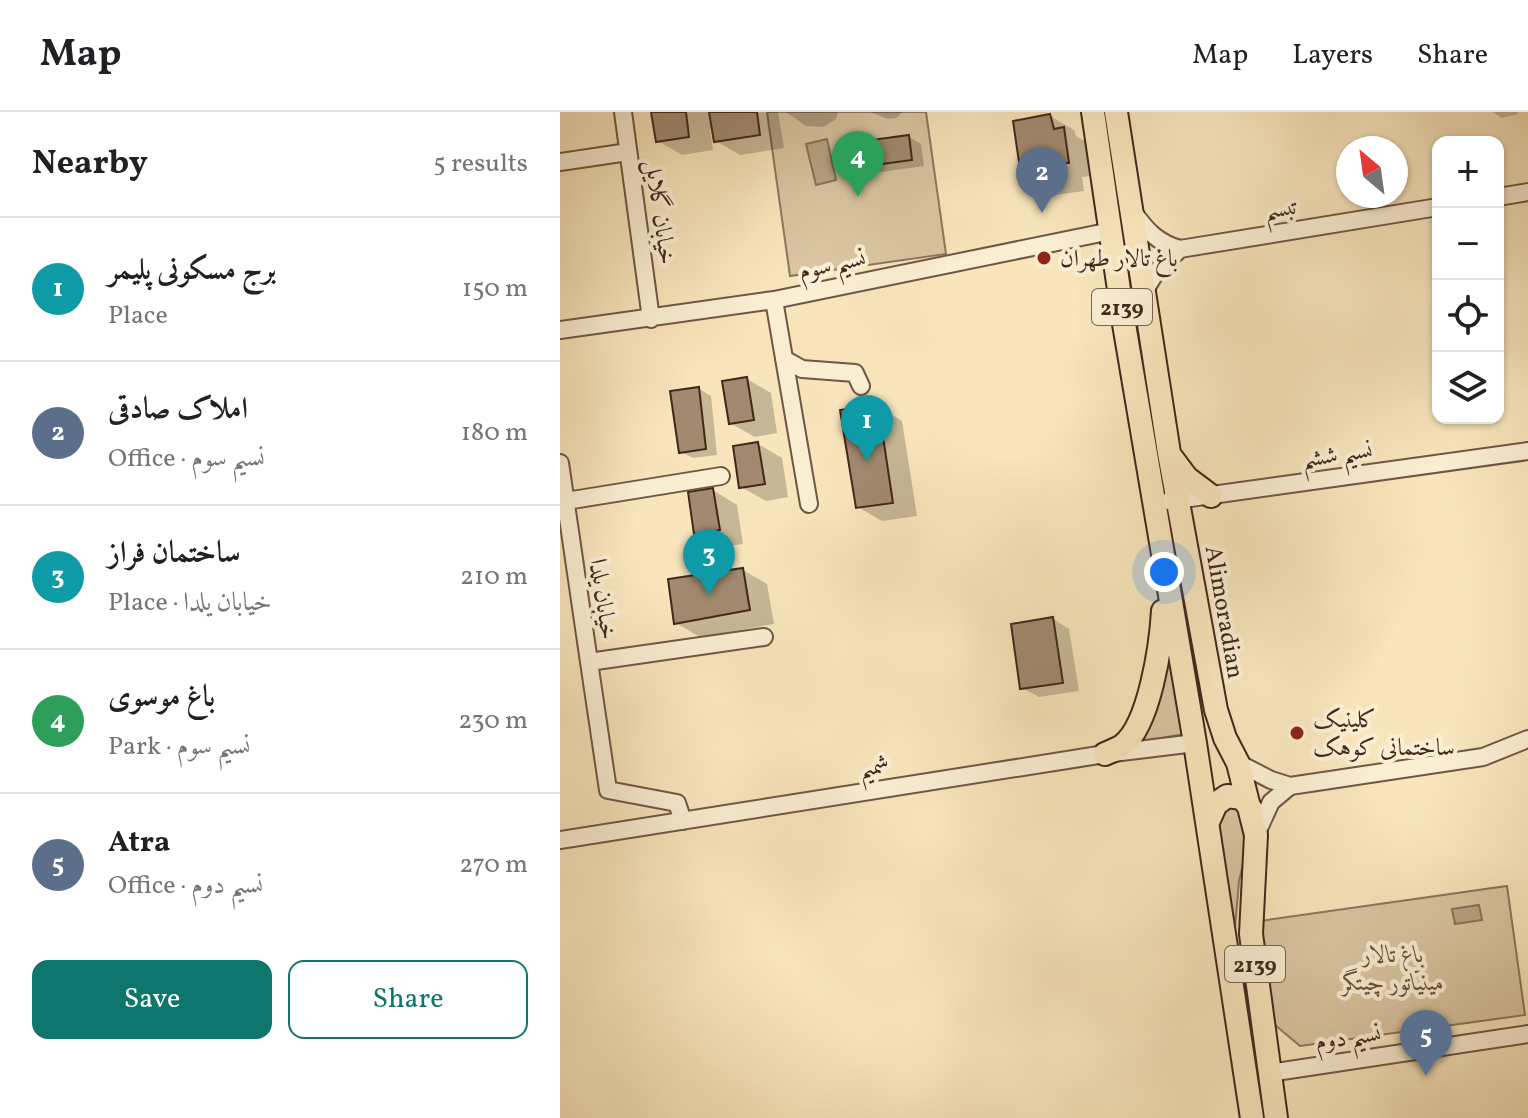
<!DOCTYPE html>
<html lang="en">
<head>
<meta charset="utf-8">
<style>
  :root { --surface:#fff; --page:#f2f2f2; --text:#202124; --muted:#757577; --line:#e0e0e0; --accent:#0f766e }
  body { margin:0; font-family:Vollkorn,Amiri,serif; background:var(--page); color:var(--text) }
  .controls { position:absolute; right:24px; top:24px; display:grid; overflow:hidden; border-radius:16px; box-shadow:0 2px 6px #0004 }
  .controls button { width:72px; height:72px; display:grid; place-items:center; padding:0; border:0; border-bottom:2px solid var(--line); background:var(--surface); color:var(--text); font:40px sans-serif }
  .compass { position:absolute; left:776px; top:24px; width:72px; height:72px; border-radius:50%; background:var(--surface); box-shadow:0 2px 6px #0004; rotate:331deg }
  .you { position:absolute; left:604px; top:460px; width:28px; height:28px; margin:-20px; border:6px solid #fff; border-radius:50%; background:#1a73e8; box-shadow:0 0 0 12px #1a73e833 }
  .badge { display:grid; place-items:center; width:52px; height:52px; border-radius:50%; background:var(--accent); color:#fff; font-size:26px; font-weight:700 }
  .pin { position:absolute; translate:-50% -66px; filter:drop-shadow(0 2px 4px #0008) }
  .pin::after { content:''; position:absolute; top:42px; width:28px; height:24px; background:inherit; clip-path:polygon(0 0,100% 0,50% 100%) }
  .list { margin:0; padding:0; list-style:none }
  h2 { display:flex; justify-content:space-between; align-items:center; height:104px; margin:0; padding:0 32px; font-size:34px }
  h2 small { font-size:26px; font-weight:400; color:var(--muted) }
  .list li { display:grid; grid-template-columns:52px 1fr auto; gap:24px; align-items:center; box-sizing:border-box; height:144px; padding:0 32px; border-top:2px solid var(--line) }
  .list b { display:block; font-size:30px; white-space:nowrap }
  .list p { margin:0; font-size:26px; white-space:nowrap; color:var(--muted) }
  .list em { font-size:26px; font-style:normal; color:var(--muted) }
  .actions { display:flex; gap:16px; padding:24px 32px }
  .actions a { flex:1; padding:18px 0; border:2px solid var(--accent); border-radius:16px; text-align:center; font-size:28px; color:var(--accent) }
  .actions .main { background:var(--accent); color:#fff }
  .icon { flex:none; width:44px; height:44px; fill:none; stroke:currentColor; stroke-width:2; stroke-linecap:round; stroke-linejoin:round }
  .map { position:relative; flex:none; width:968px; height:1006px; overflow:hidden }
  header { display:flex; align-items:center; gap:48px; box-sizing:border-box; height:112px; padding:0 40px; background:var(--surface); border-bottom:2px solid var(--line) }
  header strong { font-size:38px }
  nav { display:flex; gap:44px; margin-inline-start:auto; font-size:28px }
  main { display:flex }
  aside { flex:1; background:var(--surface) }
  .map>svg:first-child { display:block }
</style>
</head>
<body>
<header>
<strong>Map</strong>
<nav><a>Map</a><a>Layers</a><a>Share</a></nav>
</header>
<main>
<aside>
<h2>Nearby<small>5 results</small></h2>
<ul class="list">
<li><span class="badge" style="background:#0f9aa8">1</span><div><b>برج مسکونی پلیمر</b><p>Place</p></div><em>150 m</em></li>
<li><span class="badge" style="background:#5c6f8a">2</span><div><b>املاک صادقی</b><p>Office · نسیم سوم</p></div><em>180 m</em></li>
<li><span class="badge" style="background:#0f9aa8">3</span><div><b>ساختمان فراز</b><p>Place · خیابان یلدا</p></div><em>210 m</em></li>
<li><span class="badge" style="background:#2e9e5b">4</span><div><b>باغ موسوی</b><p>Park · نسیم سوم</p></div><em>230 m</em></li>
<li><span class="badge" style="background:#5c6f8a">5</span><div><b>Atra</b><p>Office · نسیم دوم</p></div><em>270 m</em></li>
</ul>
<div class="actions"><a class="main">Save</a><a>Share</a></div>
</aside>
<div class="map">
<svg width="968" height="1006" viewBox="0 0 968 1006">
  <rect width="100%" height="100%" fill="#f8e5bc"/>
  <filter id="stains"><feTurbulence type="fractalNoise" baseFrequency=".0025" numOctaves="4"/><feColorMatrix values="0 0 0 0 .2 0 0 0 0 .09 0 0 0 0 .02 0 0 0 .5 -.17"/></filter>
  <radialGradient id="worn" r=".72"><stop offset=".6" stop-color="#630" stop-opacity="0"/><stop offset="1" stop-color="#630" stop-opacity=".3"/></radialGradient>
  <!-- green -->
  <path fill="#d9c5a1" stroke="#8e765e" stroke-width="2" d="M207 0H366L386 142 230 164Z
    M542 0H549L604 358 597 361Z
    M608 523 624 622 579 630Z
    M671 689 693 710 679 769 675 816 657 703Z
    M947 774 965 903 740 934 715 913 700 809Z"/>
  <!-- water -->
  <path fill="#baa585" stroke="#8a735b" stroke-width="2" d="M267 27 276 68 256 73 246 32Z
    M919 793 922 808 895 812 892 797Z"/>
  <!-- shadow -->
  <path fill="#0003" d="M93 0H218L224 36 180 43 156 29 154 17H150L153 38 122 43 98 29Z
    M226 0H278L276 7 263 15 246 14Z
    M310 0H343L336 6 328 7Z
    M932 0H958V2L942 6Z
    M490 4 514 18 516 24 528 31 532 64 522 65 524 79 488 84 464 70Z
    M349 25 361 32 364 54 314 61 302 54Z
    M187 267 211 281 217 321 195 325 170 311Z
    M139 277 151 284 157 343 133 346 121 340Z
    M318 294 342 309 357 404 322 409 298 395Z
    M198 332 222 346 228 385 206 389 181 375Z
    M153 378 177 393 183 432 161 435 136 421Z
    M183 458 207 472 214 512 140 525 116 511Z
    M493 507 509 517 519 579 479 585 462 576Z"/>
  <!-- building -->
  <path fill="#a18a6f" stroke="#42281b" stroke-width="2" d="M91 0H126L129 25 96 30Z
    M149 0H197L200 23 154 30Z
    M490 2 494 17 504 15 509 51H499L500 65 462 71 453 9Z
    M349 23 352 48 300 55 297 30Z
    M187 265 194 308 169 312 162 269Z
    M139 275 146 337 119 341 110 279Z
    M318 292 333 391 296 396 280 298Z
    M198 330 205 372 179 376 173 334Z
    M153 376 160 418 134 422 128 380Z
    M183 456 190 498 114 512 108 467Z
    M493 505 503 571 460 577 451 512Z"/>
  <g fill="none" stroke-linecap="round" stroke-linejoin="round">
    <!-- minor casing -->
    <g stroke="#705743" stroke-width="20">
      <path id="minor" d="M63 0 91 207
        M0 50 68 40
        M938 85 968 80
        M574 101C587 119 598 131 620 137L878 95
        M584 180 596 160 620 137
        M214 188 249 392
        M0 218 214 188 551 119
        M224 247 242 257 295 261 301 274
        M0 351 29 550 204 525
        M6 389 161 364
        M609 389 968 339
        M29 550 48 678 117 691 123 709
        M678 651 711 668 730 674 923 645 968 627
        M696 723 711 690 730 674
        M0 728 545 642 635 631
        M709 961 968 922"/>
    </g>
    <!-- major casing -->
    <g stroke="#42281b" stroke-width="26">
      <path id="major" d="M533 0 564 212 635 631 692 1006
        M556 0 609 341 656 598 665 626 678 651 696 723 691 822 716 1006
        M612 346 627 366 651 384
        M545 642C551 639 558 637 562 634 590 613 601 532 603 499
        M648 710 656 692 667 684 682 686 691 697"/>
    </g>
    <!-- minor -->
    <use href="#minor" stroke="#faeed3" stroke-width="16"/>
    <!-- major -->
    <use href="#major" stroke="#f8e5bc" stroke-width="22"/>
  </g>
  <!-- markers -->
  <g fill="#8f2418" stroke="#faeed3" stroke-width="3">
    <circle cx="484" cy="146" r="8"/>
    <circle cx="737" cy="621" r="8"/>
  </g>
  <g text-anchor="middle" stroke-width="8" stroke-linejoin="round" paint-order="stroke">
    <!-- shield labels -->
    <g fill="#faeed3" stroke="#796352" stroke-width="2">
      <rect x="532" y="177" width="60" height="36" rx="6"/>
      <rect x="665" y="834" width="60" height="36" rx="6"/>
    </g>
    <g font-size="22" font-weight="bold" fill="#42281b">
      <text x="562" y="203">2139</text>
      <text x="695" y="860">2139</text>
    </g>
    <!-- street labels -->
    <g font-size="24" fill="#42281b" stroke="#faeed3">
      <text transform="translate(721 96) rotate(-9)" y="8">تبسم</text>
      <text transform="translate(101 100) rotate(82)" y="8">خیابان گلایل</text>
      <text transform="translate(272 152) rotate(-12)" y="8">نسیم سوم</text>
      <text transform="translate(777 342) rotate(-8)" y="8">نسیم ششم</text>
      <text transform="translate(44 487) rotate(82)" y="8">خیابان یلدا</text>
      <text transform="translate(665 500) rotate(80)" y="8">Alimoradian</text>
      <text transform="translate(314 654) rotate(-9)" y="8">شمیم</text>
      <text transform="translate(788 925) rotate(-8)" y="8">نسیم دوم</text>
    </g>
    <!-- poi labels -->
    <g font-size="24" fill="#42281b" stroke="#faeed3" text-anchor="start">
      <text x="500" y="154">باغ تالار طهران</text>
      <text x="753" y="615">کلینیک<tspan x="753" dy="28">ساختمانی کوهک</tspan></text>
    </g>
    <!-- park labels -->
    <g font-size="24" font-style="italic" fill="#684f3c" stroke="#faeed3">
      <text x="833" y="850">باغ تالار<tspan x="833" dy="28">مینیاتور چیتگر</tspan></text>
    </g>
  </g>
  <rect width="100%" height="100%" filter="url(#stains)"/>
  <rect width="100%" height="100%" fill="url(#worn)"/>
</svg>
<div class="controls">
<button>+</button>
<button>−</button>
<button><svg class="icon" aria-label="locate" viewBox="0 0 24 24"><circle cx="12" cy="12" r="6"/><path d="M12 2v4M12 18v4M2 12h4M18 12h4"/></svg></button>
<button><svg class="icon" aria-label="layers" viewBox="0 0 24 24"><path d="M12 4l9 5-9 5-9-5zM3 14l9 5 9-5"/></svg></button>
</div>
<svg class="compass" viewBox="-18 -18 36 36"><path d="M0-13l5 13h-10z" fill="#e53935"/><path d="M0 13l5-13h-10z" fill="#757577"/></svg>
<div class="you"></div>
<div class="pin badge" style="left:307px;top:349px;background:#0f9aa8">1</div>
<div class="pin badge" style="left:482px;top:101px;background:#5c6f8a">2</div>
<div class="pin badge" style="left:149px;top:483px;background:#0f9aa8">3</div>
<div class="pin badge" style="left:298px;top:85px;background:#2e9e5b">4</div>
<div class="pin badge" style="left:866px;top:964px;background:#5c6f8a">5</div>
</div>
</main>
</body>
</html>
